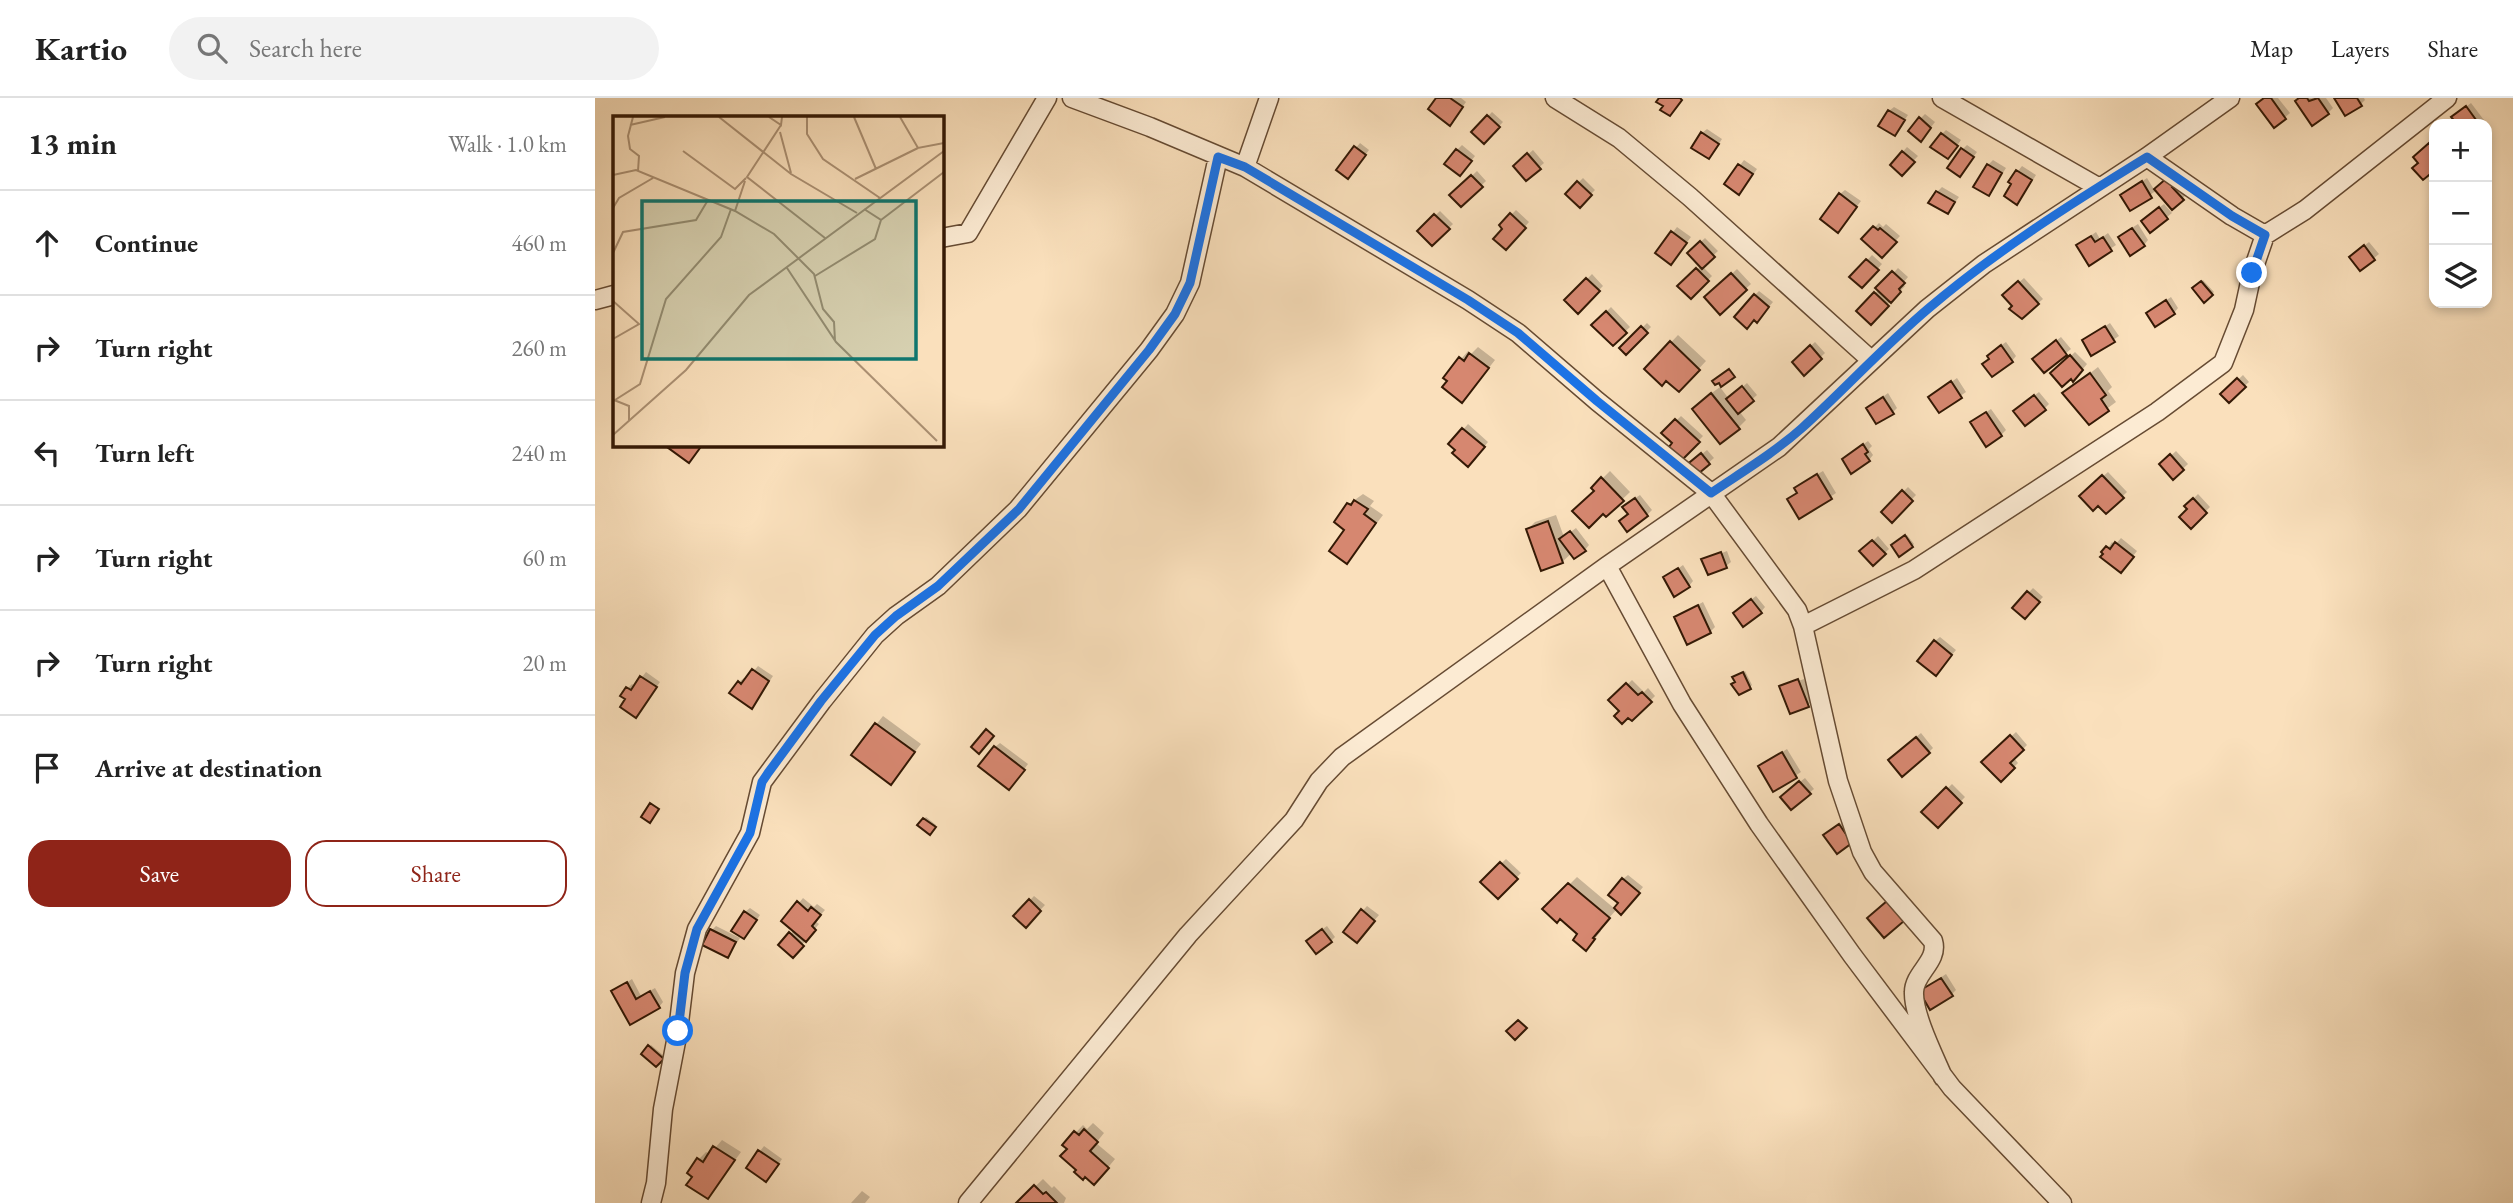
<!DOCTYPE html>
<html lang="en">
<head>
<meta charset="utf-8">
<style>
  :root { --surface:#fff; --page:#f2f2f2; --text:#222; --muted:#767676; --line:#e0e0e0; --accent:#8f2418 }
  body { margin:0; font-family:"EB Garamond",serif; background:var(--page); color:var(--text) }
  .controls { position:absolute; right:21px; top:21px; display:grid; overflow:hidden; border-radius:14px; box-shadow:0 4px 10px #0003 }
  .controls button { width:63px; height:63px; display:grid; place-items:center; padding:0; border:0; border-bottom:2px solid var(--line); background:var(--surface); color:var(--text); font:35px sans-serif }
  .stop { position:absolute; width:21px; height:21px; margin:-16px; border:5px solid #1a73e8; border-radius:50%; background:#fff }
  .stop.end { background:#1a73e8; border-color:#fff; box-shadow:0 2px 7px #0008 }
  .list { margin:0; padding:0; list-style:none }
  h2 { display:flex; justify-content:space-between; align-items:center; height:91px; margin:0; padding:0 28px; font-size:30px }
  h2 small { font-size:23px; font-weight:400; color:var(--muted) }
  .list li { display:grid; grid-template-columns:46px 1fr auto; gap:21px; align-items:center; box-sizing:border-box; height:105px; padding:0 28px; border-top:2px solid var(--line) }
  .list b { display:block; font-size:26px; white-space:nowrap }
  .list em { font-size:23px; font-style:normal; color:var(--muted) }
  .actions { display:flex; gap:14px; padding:21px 28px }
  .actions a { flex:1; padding:16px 0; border:2px solid var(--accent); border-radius:21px; text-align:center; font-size:24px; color:var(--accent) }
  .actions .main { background:var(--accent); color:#fff }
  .icon { flex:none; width:38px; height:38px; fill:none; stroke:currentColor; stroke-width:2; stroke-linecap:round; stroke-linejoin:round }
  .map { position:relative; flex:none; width:1918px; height:1105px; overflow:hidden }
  header { display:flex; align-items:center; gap:42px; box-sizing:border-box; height:98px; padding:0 35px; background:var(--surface); border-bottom:2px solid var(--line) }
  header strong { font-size:33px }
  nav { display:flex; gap:38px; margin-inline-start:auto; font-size:24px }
  .search { width:490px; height:63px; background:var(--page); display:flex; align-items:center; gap:18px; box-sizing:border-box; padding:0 24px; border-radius:38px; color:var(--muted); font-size:26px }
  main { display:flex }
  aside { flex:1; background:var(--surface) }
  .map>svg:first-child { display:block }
</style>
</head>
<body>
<header>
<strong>Kartio</strong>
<div class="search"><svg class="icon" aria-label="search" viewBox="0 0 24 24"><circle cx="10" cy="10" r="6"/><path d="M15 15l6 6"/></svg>Search here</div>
<nav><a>Map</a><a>Layers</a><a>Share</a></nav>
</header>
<main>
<aside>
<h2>13 min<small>Walk · 1.0 km</small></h2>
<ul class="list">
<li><svg class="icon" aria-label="ahead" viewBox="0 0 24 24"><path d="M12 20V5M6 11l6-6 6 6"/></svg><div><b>Continue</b></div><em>460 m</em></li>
<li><svg class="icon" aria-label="right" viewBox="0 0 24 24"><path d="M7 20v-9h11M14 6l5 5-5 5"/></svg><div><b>Turn right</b></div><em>260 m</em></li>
<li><svg class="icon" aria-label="left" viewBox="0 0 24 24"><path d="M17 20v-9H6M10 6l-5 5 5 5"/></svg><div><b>Turn left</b></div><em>240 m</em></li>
<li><svg class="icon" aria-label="right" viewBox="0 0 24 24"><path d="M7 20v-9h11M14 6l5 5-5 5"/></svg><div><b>Turn right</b></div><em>60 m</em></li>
<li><svg class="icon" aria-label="right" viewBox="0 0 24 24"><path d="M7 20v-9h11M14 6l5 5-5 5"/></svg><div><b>Turn right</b></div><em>20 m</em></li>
<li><svg class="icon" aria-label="arrive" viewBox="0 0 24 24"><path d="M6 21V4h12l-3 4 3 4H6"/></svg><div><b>Arrive at destination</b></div></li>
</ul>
<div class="actions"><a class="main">Save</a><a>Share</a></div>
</aside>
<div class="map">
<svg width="1918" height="1105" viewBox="0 0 1918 1105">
  <rect width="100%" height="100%" fill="#fae0bc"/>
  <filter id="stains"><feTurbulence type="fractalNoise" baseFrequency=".00286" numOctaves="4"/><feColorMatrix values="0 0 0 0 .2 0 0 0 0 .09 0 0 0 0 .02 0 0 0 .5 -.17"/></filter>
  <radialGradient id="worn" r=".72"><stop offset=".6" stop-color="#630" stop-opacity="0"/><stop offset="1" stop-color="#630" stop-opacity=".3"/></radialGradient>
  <!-- shadow -->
  <path fill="#0003" d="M844 0H866L871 4 859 21Z
    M1670 0H1683L1695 15 1680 28Z
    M1705 0H1731L1738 10 1733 15Z
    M1741 0H1769L1770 2 1766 6Z
    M1876 5 1892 26H1864L1858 19Z
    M1299 9 1313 17 1300 36 1294 13Z
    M897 14 908 24 889 44 878 34Z
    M1330 16 1340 24 1330 37 1325 21Z
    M1892 26 1897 33 1892 38Z
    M1112 31 1127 41 1118 55 1107 35Z
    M1351 32 1366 42 1357 55 1347 36Z
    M1839 41V70L1828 80 1825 54Z
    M765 45 774 52 757 74 743 72Z
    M867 47 880 58 870 71 862 52Z
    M1372 47 1382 54 1369 72 1368 51Z
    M1312 49 1323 58 1307 75 1297 66Z
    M938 52 949 65 932 80 920 68Z
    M1149 62 1162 71 1149 90 1131 86Z
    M1398 62 1411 70 1394 96 1393 67Z
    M1427 68 1441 77 1426 100 1423 73Z
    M882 73 891 83 866 107 857 97Z
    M1579 75 1592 96 1577 110 1562 92 1536 110 1527 97 1552 80 1560 93Z
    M988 80 1000 92 985 107 972 96Z
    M1347 89 1364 99 1353 114 1342 94Z
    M1250 92 1266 103 1247 128 1245 96Z
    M1569 106 1577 115 1556 132 1553 118Z
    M921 112 934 124 911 150 910 130 906 127Z
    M845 113 858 126 837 146 824 133Z
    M1284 125 1288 129 1291 126 1305 138 1287 157 1269 141Z
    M1543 126 1553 142 1549 147 1529 135Z
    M1082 129 1096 139 1080 160 1062 155Z
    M1501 134 1505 141 1513 135 1521 147 1494 165 1483 147Z
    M1110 140 1123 153 1107 168 1117 178 1096 199 1085 188 1106 168 1094 155Z
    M1774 144 1784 156 1766 171 1761 154Z
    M1277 157 1287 166 1267 188 1257 179Z
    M1303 170 1313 179 1307 186 1310 188 1276 224 1264 213Z
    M1142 171 1156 186 1125 214 1112 200Z
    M997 176 1008 188 983 213 972 202Z
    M1429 180 1448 201 1427 219 1419 208 1414 193Z
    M1608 182 1619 194 1609 203 1599 190Z
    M1164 193 1178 204 1166 218 1160 197Z
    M1576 199 1583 210 1579 215 1558 211Z
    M1016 209 1035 229 1018 245 998 227Z
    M1052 225 1056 229 1031 254 1027 250Z
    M1515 225 1524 238 1497 256 1489 242Z
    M1083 237 1111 263 1084 292 1072 281 1051 271Z
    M1466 239 1476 251 1449 273 1444 256Z
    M1220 244 1230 255 1209 275 1199 264Z
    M1411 244 1421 258 1417 263 1398 253Z
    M883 249 900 262 874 295 850 280 873 253 876 256Z
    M1480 254 1492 266 1483 277 1457 276Z
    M1503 269 1517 289 1513 293 1521 304 1494 324 1470 295Z
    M1648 277 1654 284 1634 302 1628 296Z
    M1362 280 1371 294 1344 313 1335 299Z
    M1152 285 1162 297 1144 313 1151 322 1143 330 1106 303 1125 289 1134 301Z
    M1444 294 1454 306 1449 311 1425 308Z
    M1293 295 1302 310 1297 315 1273 310Z
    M1396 311 1411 332 1406 337 1382 320Z
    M1086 318 1108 338 1087 360 1080 345 1069 335Z
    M873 326 893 344 878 362 856 346Z
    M1273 343 1277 348 1274 351 1278 357 1274 362 1253 357Z
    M1112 352 1119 360 1098 378 1096 365Z
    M1581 353 1593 366 1579 379 1567 366Z
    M1015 373 1035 394 1011 417 998 390Z
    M1228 373 1241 395 1205 419 1194 401 1204 394 1202 390 1206 386Z
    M1513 374 1532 394 1511 414 1503 405 1486 398Z
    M1313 389 1321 397 1297 422 1288 414Z
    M768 396 779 403 775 408 788 417 752 464 754 406Z
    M1603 396 1615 409 1596 428 1595 411 1591 408Z
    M1045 397 1057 412 1052 417 1035 415 1034 404Z
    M961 417 969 439 981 430 994 447 990 452 977 455 967 464 933 431 940 424Z
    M1312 437 1319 446 1317 448 1300 445Z
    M1283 438 1294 451 1278 466 1267 454Z
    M1526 440 1542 453 1530 468 1508 458 1517 444 1520 447Z
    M1132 453 1136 464 1131 468 1108 462 1112 459V461Z
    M1088 467 1098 483 1094 488 1070 480Z
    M1438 490 1448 499 1430 518 1420 509Z
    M1161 498 1170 509 1166 514 1145 510Z
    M1108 504 1120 529 1115 534 1081 519Z
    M1345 539 1361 552 1345 571 1340 543Z
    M163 568 178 578 157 609 144 584 149 580 151 582Z
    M1150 573 1157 587 1155 589 1141 584V578Z
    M51 574 65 584 45 613 32 601 33 590 37 586 40 588Z
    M1209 581 1217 603 1213 607 1186 589 1189 585V588Z
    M1037 582 1049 594 1053 590 1060 598 1037 621 1016 603Z
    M288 618 326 646 296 684 258 656Z
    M1421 634 1432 647 1419 660 1423 665 1406 682 1389 664Z
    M1326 635 1338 650 1334 654 1299 657Z
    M405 645 433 666 419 685 400 649Z
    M1192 651 1206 674 1179 692 1165 668Z
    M1210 680 1219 691 1214 695 1192 694Z
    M1357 686 1370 699 1343 727 1329 714Z
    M331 719 341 727 335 735 324 727Z
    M1249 723 1256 743 1235 733Z
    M911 761 926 775 903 799 887 784Z
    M1033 777 1048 789 1031 810 1022 811 1004 831 1006 833 998 843 985 836 965 819 950 811 982 779 1020 811 1026 805 1028 781Z
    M439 798 450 807 431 827 420 818Z
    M208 800 219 809 222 806 230 812 220 823 224 826 198 858 186 847 199 832 204 805Z
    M772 808 784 817 766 838 750 833Z
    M155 810 165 817 153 835 150 814Z
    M121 828 145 840 133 858 117 832Z
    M732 828 740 839 736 843 718 838Z
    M1351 876 1361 892 1356 897 1326 893Z
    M37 881 46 898 60 890 68 904 64 909 18 894Z
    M56 947 69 958 61 967 48 956Z
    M498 1025 509 1035 501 1045 520 1061 506 1078 483 1072 474 1050 470 1046 488 1027 492 1031Z
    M127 1042 146 1054 113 1099 99 1078 94 1075 104 1061 111 1054 115 1056Z
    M169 1048 187 1061 176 1078 153 1069Z
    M448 1081 457 1090 459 1088 471 1100 469 1105H423Z
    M267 1093 275 1099 270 1105H256Z"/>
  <!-- building -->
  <path fill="#d68770" stroke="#341905" stroke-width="2" d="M841 0H855L868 9 855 28 833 11Z
    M1064 0H1085L1087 2 1075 18 1065 12 1068 8 1061 4Z
    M1669 0H1676L1691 21 1679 30 1661 6Z
    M1704 0H1712L1714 3 1723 0 1734 16 1717 28 1700 3Z
    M1739 0H1762L1767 8 1750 18Z
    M1871 8 1884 26H1862L1856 19Z
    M1293 12 1310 22 1300 38 1283 28Z
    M892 17 905 29 889 46 876 34Z
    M1324 19 1336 30 1326 44 1313 33Z
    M1106 34 1124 46 1114 61 1096 50Z
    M1346 35 1363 48 1353 61 1335 49Z
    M1834 45 1839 51V73L1828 82 1817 70 1823 65 1818 59Z
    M759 48 771 57 753 81 741 72Z
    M1366 50 1379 59 1365 79 1352 70Z
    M861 51 877 63 865 78 849 66Z
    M1307 53 1320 64 1307 78 1295 67Z
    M932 55 946 71 931 83 918 68Z
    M1143 66 1158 76 1144 97 1129 86Z
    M1392 66 1407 75 1394 98 1378 89Z
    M1421 72 1437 82 1422 107 1409 98 1416 86 1413 84Z
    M876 77 888 89 866 109 854 97Z
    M1573 79 1580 86 1577 89 1589 102 1577 112 1559 91Z
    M982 83 997 97 985 110 970 96Z
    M1547 83 1557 100 1535 113 1525 97Z
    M1341 93 1360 104 1353 116 1333 105Z
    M1244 95 1262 109 1243 135 1225 121Z
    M1564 109 1573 121 1555 135 1546 123Z
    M915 115 931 130 911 152 898 141 907 131 904 127Z
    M839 116 855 131 837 148 822 133Z
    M1278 128 1283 132 1285 130 1302 144 1287 160 1266 141Z
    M1537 130 1550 148 1535 158 1523 139Z
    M1076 133 1092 145 1076 167 1060 155Z
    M1496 138 1500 144 1508 139 1517 153 1494 168 1481 147Z
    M1105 143 1120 159 1107 171 1092 155Z
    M1769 147 1780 162 1765 173 1754 159Z
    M1271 161 1284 172 1267 190 1254 179Z
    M1101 170 1114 183 1096 201 1082 188Z
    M1297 173 1310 185 1304 191 1306 194 1296 205 1280 190Z
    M1136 175 1152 192 1125 217 1109 199Z
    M991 180 1005 193 983 216 969 202Z
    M1423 183 1444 206 1427 221 1414 211 1417 208 1407 197Z
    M1606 183 1618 197 1609 205 1597 190Z
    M1279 194 1294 208 1276 227 1261 213Z
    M1159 196 1174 209 1162 225 1159 222 1152 231 1139 219Z
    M1571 202 1580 216 1560 229 1551 215Z
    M1011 213 1032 235 1018 248 996 227Z
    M1046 228 1053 235 1031 257 1024 250Z
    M1510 228 1520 244 1496 258 1487 242Z
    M1461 242 1472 257 1449 275 1437 261Z
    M1075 243 1105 272 1084 294 1071 283 1067 288 1049 271Z
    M1215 247 1227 261 1209 278 1197 264Z
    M1406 247 1418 264 1397 279 1387 266 1394 261 1392 258Z
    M874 255 894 270 867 305 847 289 852 283 848 280 864 259 869 263Z
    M1475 257 1488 272 1478 284 1476 281 1467 289 1455 275Z
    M1134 271 1140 279 1126 289 1124 285 1120 287 1117 283Z
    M1495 275 1511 297 1506 301 1514 313 1494 327 1467 295Z
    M1642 280 1651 289 1634 305 1625 296Z
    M1356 283 1367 300 1344 315 1333 299Z
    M1147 288 1159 303 1143 316 1131 301Z
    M1116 295 1145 331 1125 346 1097 311Z
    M1439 297 1451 312 1430 328 1418 313Z
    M1288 299 1299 316 1281 326 1271 310Z
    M1391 314 1407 338 1391 349 1375 324Z
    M1080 321 1105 344 1087 362 1074 349 1077 345 1066 335Z
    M867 330 890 349 873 369 857 355 860 352 853 346Z
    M73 346H100L105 350 94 365 72 349Z
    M1268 346 1273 354 1270 356 1275 363 1256 376 1247 361Z
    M1106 355 1115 366 1098 380 1089 369Z
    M1575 356 1589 372 1578 382 1564 366Z
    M1222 376 1237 401 1204 421 1192 401 1202 395 1199 390Z
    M1507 377 1529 400 1511 416 1503 408 1498 413 1484 398Z
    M1006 379 1029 403 1011 419 1008 416 994 430 977 413 999 393 996 390Z
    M1307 392 1318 403 1297 425 1286 414Z
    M1040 400 1053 418 1032 434 1024 423 1033 416 1027 409Z
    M1598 400 1612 415 1596 431 1584 419 1592 411 1589 408Z
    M759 402 773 411 769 416 781 425 752 466 734 453 749 432 739 424 752 405 756 407Z
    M953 423 968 465 946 473 931 431Z
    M975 433 991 453 979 461 964 441Z
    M1310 437 1318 449 1304 459 1296 447Z
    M1277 442 1291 456 1278 468 1264 453Z
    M1520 444 1539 459 1526 475 1505 459 1508 456 1506 454 1511 448 1515 451Z
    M1126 454 1132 470 1113 477 1106 461Z
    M1083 470 1095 489 1079 499 1068 479Z
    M1432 493 1445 504 1430 521 1417 510Z
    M1156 501 1167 515 1148 529 1138 515Z
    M1103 507 1116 535 1092 547 1079 519Z
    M1339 542 1357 557 1341 578 1322 563Z
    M157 571 174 583 157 611 134 595 143 583 146 586Z
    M1148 574 1156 591 1144 597 1136 586 1140 584 1137 579Z
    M45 578 62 589 41 620 25 609 30 601 25 598 31 589 36 592Z
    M1203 581 1214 609 1195 616 1184 588Z
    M1031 585 1043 597 1047 594 1057 604 1037 623 1033 620 1027 626 1019 618 1024 613 1013 602Z
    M280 625 320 654 296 687 256 657Z
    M391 631 399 638 384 656 376 649Z
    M1415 637 1429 652 1415 665 1420 670 1406 684 1386 664Z
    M1321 639 1335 655 1307 679 1293 662Z
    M399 648 430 672 414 692 383 668Z
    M1187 654 1202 680 1178 694 1163 668Z
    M1204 683 1216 696 1196 712 1185 699Z
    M1351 689 1367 705 1343 730 1326 714Z
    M55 705 64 711 55 725 46 719Z
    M328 720 341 729 335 737 322 727Z
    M1244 726 1257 745 1242 756 1228 737Z
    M905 764 923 781 903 801 885 784Z
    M1027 780 1045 795 1026 817 1019 810 1023 805 1013 797Z
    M973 785 1015 820 998 840 1000 841 991 853 978 842 982 836 965 821 962 825 947 811Z
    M434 801 446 813 431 830 418 818Z
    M202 803 213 813 216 809 226 817 217 828 221 832 211 844 186 823Z
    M1292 803 1309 823 1289 840 1272 820Z
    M766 811 780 823 762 845 748 834Z
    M149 813 162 822 149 841 136 833Z
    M115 831 141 844 133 860 107 847Z
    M727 831 737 844 721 856 711 843Z
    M194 834 209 848 198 860 183 847Z
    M1346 880 1358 898 1335 912 1324 893Z
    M32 884 41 901 55 893 65 910 35 927 16 893Z
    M923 922 932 930 920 942 911 933Z
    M53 947 69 961 61 969 46 956Z
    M489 1031 503 1044 495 1053 514 1070 499 1087 490 1079 488 1082 479 1074 481 1072 465 1058 472 1051 467 1047 479 1033 484 1037Z
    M118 1048 140 1062 113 1101 91 1087 97 1079 92 1075 102 1060 108 1064Z
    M163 1052 184 1066 171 1084 151 1070Z
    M439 1087 448 1096 451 1094 462 1105H421Z"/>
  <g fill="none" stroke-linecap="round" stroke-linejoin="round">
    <!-- street casing -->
    <g stroke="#664b33" stroke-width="21">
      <path id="street" d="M477 0 555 29 650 69 873 202 923 235 1002 303 1116 395 1202 512 1208 528 1243 683 1267 754 1278 774 1338 843C1344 863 1319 875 1319 894 1318 916 1339 958 1348 979
        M960 0 1024 40 1095 99 1276 262
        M1347 0 1503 89
        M650 69 674 0
        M1670 137 1710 112 1852 0
        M346 140 373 135 452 0
        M0 202 19 197
        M1012 468 1087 606 1164 726 1257 857 1357 990 1467 1105
        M1208 528 1319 472 1562 314 1628 265 1649 212 1657 175 1670 137 1637 118 1552 59
        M56 1105 61 1085 68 1011 83 933 90 875 102 831 155 735 167 684 227 603 280 537 301 518 343 488 423 411 554 252 580 216 595 185 623 59
        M373 1105 593 837 699 722 724 683 747 659 1012 468 1184 349 1332 211 1389 166 1552 59 1635 0"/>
    </g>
    <!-- street -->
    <use href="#street" stroke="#fcebd3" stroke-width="18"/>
  </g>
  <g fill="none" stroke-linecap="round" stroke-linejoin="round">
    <!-- route -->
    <path stroke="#1a73e8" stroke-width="9" d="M83 933 90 875 102 831 155 735 167 684 173 675 226 603 280 537 301 518 343 488 424 411 554 252 580 216 595 185 623 59 650 69 873 202 923 235 1002 303 1116 395C1147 374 1179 355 1207 330 1250 291 1289 248 1334 210 1401 153 1477 105 1552 59L1637 118 1670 137 1657 175"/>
  </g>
  <!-- overview -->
  <g transform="translate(18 18)">
    <rect width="331" height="331" fill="#fae0bc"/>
    <path fill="none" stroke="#ab9073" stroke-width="2" d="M20 1 15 20 17 33 26 40 25 55M106 1 178 58 244 97M156 1 168 9 169 1M194 1V18L210 43 267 82M241 1 263 53M287 1 305 32 331 27M17 9 52 1M168 9 134 61 212 122M167 16 178 57M70 35 122 73 133 62M0 59 23 54 122 95 161 118 201 158 210 193 221 206 222 225M242 63 305 32M0 92 6 82 40 62M122 95 132 65M268 104 331 56M0 137 10 116 83 104 95 84M174 152 223 226 324 325M202 160 262 123 268 104 251 93M0 185 26 208 0 223M1 284 16 290V304M2 284 27 268 53 183 108 121 118 93M0 319 73 254 136 179 331 35"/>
    <path fill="#0f766e" fill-opacity="0.15" stroke="#0f766e" stroke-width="3.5" d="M29 85H303V243H29Z"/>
    <rect width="331" height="331" fill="none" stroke="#341905" stroke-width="3.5"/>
  </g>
  <rect width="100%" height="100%" filter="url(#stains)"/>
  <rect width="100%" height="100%" fill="url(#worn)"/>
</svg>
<div class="controls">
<button>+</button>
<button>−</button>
<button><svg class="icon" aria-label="layers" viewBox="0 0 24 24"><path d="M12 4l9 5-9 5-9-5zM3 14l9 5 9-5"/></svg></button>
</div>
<div class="stop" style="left:83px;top:933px"></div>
<div class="stop end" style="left:1657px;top:175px"></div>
</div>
</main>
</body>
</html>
